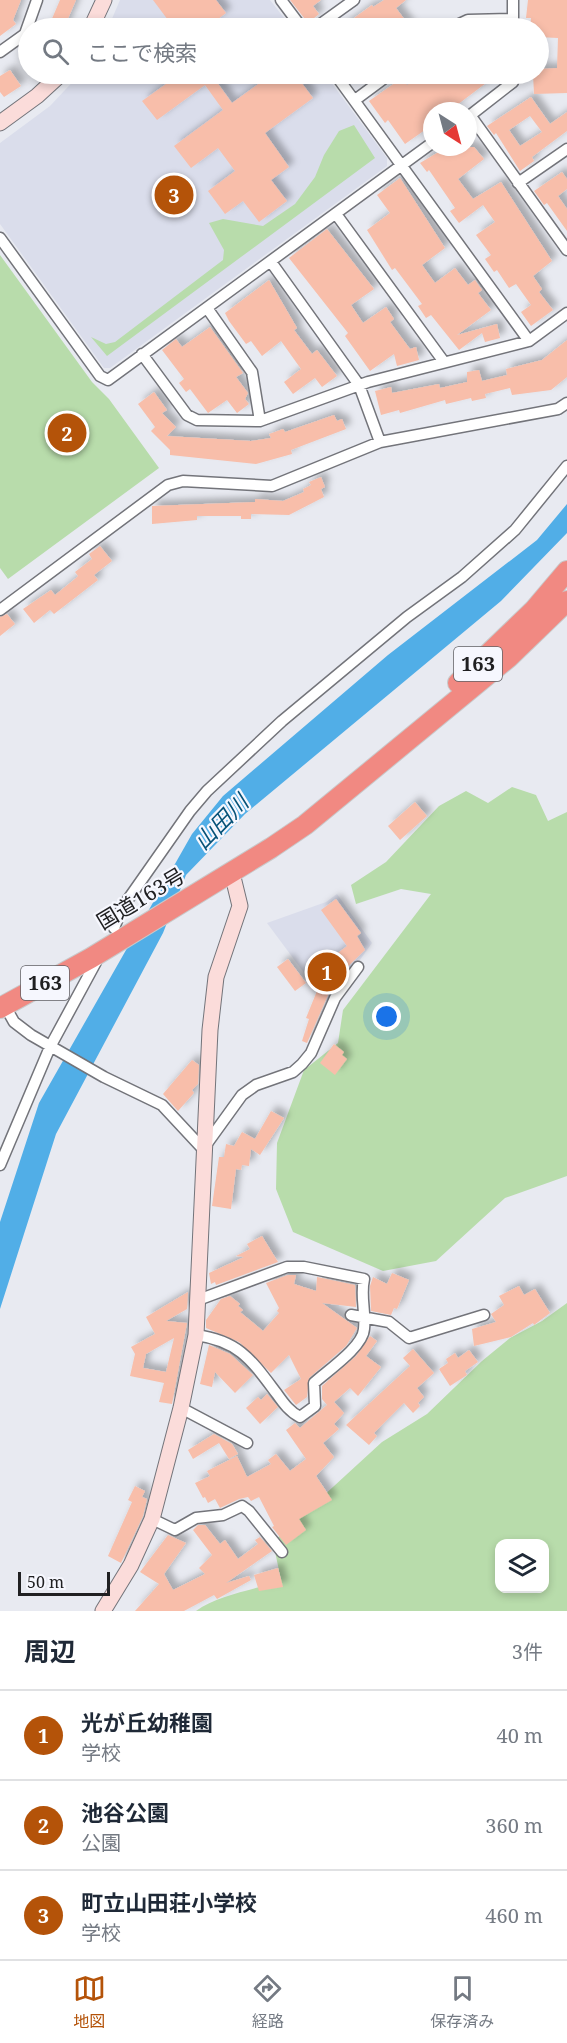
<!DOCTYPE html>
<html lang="ja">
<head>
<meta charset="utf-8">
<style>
  :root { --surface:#fff; --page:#f6f6f7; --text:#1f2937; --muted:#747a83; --line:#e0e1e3; --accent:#b45309 }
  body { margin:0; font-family:"Noto Serif","Noto Sans JP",serif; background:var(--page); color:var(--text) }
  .controls { position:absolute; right:18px; bottom:18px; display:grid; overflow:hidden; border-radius:12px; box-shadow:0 3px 9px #0003 }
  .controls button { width:54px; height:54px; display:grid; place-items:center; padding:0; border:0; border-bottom:2px solid var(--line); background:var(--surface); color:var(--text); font:30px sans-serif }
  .compass { position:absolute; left:423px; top:102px; width:54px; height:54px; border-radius:50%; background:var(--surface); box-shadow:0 3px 9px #0003; rotate:144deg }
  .scale { position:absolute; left:18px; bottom:15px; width:92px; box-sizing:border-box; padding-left:6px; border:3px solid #202022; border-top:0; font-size:16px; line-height:21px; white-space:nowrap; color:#202022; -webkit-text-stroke:4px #f6f7fe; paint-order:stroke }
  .you { position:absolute; left:387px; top:1017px; width:21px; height:21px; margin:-15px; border:4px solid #fff; border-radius:50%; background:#1a73e8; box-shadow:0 0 0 9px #1a73e833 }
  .badge { display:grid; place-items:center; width:39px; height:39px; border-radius:50%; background:var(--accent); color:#fff; font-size:20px; font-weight:700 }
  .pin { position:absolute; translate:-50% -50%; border:3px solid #fff; box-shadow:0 2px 6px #0006 }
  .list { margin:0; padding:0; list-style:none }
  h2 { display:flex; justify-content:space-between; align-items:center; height:78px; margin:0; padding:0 24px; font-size:26px }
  h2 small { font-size:20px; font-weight:400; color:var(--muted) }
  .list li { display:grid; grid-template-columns:39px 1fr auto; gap:18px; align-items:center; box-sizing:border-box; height:90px; padding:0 24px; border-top:2px solid var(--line) }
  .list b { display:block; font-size:22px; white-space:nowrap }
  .list p { margin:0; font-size:20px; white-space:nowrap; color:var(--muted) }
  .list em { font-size:20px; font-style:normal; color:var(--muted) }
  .icon { flex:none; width:33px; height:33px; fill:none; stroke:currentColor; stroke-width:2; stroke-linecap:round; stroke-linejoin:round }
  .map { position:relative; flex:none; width:567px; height:1611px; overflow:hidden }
  .search { position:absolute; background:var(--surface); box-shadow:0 3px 9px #0003; left:18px; right:18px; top:18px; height:66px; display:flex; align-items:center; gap:15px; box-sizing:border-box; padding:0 21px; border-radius:33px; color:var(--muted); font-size:22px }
  .sheet { height:348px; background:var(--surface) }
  nav { display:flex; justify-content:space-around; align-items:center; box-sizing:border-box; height:84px; border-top:2px solid var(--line); background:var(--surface); font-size:16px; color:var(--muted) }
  nav a { display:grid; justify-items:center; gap:3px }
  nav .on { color:var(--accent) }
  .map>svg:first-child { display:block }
</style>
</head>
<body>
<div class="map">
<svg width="567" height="1611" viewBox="0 0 567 1611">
  <defs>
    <filter id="shadow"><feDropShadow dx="5.5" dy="-5.5" stdDeviation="3" flood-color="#0004"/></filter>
  </defs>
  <rect width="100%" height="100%" fill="#e8eaf1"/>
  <!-- built -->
  <path fill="#daddeb" d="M120 0H270L292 28H108Z
    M80 74H325L387 158V166L110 368H104L0 224V143L50 106Z
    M337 894 372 943 331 1001H325L267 923 326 902Z"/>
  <!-- green -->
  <path fill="#b8dcab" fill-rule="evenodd" d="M354 125 375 158 107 356 91 337 106 344 115 342 223 260 224 250 209 223 223 219 263 226 295 204 315 177 324 155 339 131Z
    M0 255 92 382 109 399 159 468 8 579 0 568Z
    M512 787 536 795 548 821 567 812V1176L505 1198 436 1261 383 1271 293 1232 276 1189 277 1143 304 1070 338 1043 343 1010 431 894 401 889 356 904 351 885 386 862 439 806 466 791 488 803Z
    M567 1303V1611H196C219 1594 253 1591 281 1580L273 1542 382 1442 427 1414 482 1361 510 1338 542 1321ZM500 1544H544V1588H500Z"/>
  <!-- water -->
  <path fill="#51aee7" d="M567 504V533L501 601 245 814 186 875 163 933 56 1134 0 1309V1222L39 1103 192 834 223 796 388 655 537 540Z"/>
  <!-- building -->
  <path fill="#f8beaa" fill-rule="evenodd" filter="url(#shadow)" d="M0 0H21L13 20 16 24 0 36Z
    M60 0H76L64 28H48Z
    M153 0H216L226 13 206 28H174Z
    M290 0H321L313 6 319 14 308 23Z
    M384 0H406L396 8 411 28H340L372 5 373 7Z
    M528 0H567V93L534 94 533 74H538V69L557 68 558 38 538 37V28H530L531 18H526Z
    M10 70 21 86 4 97 0 92V76Z
    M180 74H211L232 103 272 74H295L313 98 265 133 289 167 271 180 287 201 259 222 243 201 225 214 208 191 235 171 218 148 191 168 174 146 223 110 205 85 157 120 142 101Z
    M423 74H498L449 111H432V125L405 144 388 120 385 123 369 101 402 78 407 85Z
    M531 97 550 124 567 112V131L532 157 534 161 520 171 496 133 494 135 487 126ZM530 116 542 132 520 146 509 130Z
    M447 147H474L484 159 458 179 473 199 501 182 552 261 533 276 542 289 539 292 553 310 531 326 521 312 531 305 516 284 509 288 497 270 494 272 485 259 491 255 476 235 495 222 483 205 459 223 450 211 455 208 429 170 427 172 420 163Z
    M562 172 567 179V189L558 196 567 209V231L547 203 544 205 534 191Z
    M400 178 445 248 422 265 435 283 455 268 468 285 475 280 482 290 478 293 491 310 457 335 497 324 500 338 485 342 482 333 459 350 431 315 426 318 418 306 422 304 395 268 392 270 367 230 390 213 377 195Z
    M327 229 374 289 351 305 363 323 386 307 394 319 390 322 410 349 416 347 419 360 397 366 394 354 370 371 345 336 348 333 289 258Z
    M269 280 297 328 294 330 312 354 317 350 337 376 322 387 315 378 293 394 284 382 301 369 281 341 262 356 251 341 246 344 229 321 225 313Z
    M210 327 243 373 236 377 248 393 245 399 249 404 237 413 227 400 208 413 190 389 186 392 179 383 184 379 162 350 176 339 182 347Z
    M567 340V377L551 390 512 395 510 388 485 394 486 398 472 401 471 398 446 404 445 400 400 413 399 410 381 415 375 391 391 387 392 393 439 384 440 388 467 382V372L479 370 482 381 507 375 506 369 542 360Z
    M154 392 167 410 162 413 176 427 167 436 251 441 271 438 269 434 283 429 285 432 334 415 337 421 342 419 346 429 291 450 292 454 256 464 170 455V450L151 431 155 427 138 404Z
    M321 477 325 487 321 489 324 497 289 515 251 514V519H241V516H197V520L152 524V506L255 502V499L283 501 304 492 303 489 311 485 309 482Z
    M100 546 112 561 94 575 98 580 54 614 50 610 34 623 23 609 51 590 55 595 76 578 78 576 75 572 92 559 89 554Z
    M7 614 15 624 0 636V617Z
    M415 802 427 816 400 840 388 826Z
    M336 899 361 933 357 936 365 950 338 976 340 979 328 995 307 1043 302 1041 309 1019 306 1018 330 959 347 946 321 910Z
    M288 959 306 983 295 991 277 967Z
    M334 1044 344 1052 342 1055 347 1059 335 1075 320 1063Z
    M192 1060 199 1065 198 1084 192 1090 194 1093 178 1111 163 1094Z
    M271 1111 284 1118 260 1155 251 1149 249 1166 242 1165 241 1170 236 1169 231 1209 212 1206 219 1157H224L226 1144 234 1146 242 1132 255 1139Z
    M262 1236 278 1262 216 1285 215 1282 211 1284 209 1273 244 1257 236 1256 250 1249 247 1244Z
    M392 1273 409 1280 397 1309 394 1308 391 1315 371 1311 370 1286 373 1277 387 1284Z
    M288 1275H296L294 1284 316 1291 317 1277 355 1285 356 1307 322 1303 357 1328 346 1346 309 1378 307 1397 296 1405 284 1390 301 1379 289 1355 271 1373 239 1342 206 1328V1320L221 1299 230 1296 240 1304 238 1306 243 1310 240 1312 263 1331 279 1313 277 1311 279 1308 266 1283Z
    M519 1286 524 1295 535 1289 550 1313 534 1325 533 1323 511 1337 474 1346 472 1329 496 1322 491 1314 504 1305 499 1296Z
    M188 1292 187 1309 166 1321 187 1323 172 1404 159 1402 164 1383 130 1376 135 1354 131 1347 155 1334 146 1317ZM174 1338 166 1372 143 1368 146 1354Z
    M370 1336 377 1341 366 1356 381 1367 358 1396 350 1388 334 1402 344 1413 334 1424 339 1429 323 1443 334 1457 316 1476 332 1500 299 1519 306 1530 286 1545 272 1527 274 1526 259 1497 251 1501 248 1497 239 1499 220 1508 215 1499 208 1503 205 1497 203 1498 195 1483 210 1476 207 1471 237 1456 247 1477 271 1464 268 1460 276 1454 290 1471 306 1459 286 1430 295 1423 300 1428 327 1405 322 1399V1386L356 1356Z
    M209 1345 230 1354 253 1375 235 1393 215 1372 212 1387 200 1384Z
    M413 1349 434 1373 417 1388 424 1397 418 1403 420 1406 413 1413 404 1403 374 1433 377 1436 369 1445 346 1425 410 1366 403 1358Z
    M469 1350 478 1362 465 1371 467 1375 450 1386 439 1369 448 1363 446 1359 455 1353 458 1358Z
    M267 1394 278 1407 260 1424 246 1408 258 1397 261 1400Z
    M214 1434 232 1444 238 1454 229 1459 219 1443 193 1459 188 1450Z
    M135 1486 145 1491 142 1497 147 1499 143 1516 121 1563 108 1556 132 1502 128 1500Z
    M198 1525H205L220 1544 225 1540 238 1559 258 1544 255 1540 260 1537 272 1551 226 1583 249 1576 251 1580 217 1599 214 1595 184 1611H135L159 1584 140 1572 168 1535 186 1543 164 1574 173 1590 205 1574 199 1568 212 1555 193 1530Z
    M278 1568 283 1587 259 1591 254 1575Z"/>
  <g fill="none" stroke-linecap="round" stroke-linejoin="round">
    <!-- street casing -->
    <g stroke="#73747a" stroke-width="13">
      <path id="street" d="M281 0 302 28
        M513 0V28
        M315 28 354 0
        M451 28 468 20 513 19
        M0 52 25 34 37 0
        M335 74 529 341
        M355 100 390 74
        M470 115 567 250
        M468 117 513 82V74
        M518 183 567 149
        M336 214 444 362
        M0 238 100 376 108 380 432 143
        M271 262 359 385 380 442
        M207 308 252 372 260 421
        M142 354 187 415 197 420 260 421 368 382 529 341 567 313
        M0 610 168 485 183 481 272 486 380 442 558 409 567 403
        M114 928 122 908 190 811 207 791 282 721 407 617 462 577 515 530 567 466
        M5 1006 14 1022 31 1035 104 1077 162 1105 203 1149 242 1095 256 1085 293 1072 302 1064 311 1053 335 998 358 967
        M0 1165 50 1047 96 962
        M351 1315 389 1322 409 1338 484 1315
        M196 1335C240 1341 252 1361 277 1394 284 1404 290 1412 300 1417L315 1406 314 1383C327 1371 363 1347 364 1329 366 1312 360 1296 364 1279L304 1267H287L198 1300
        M181 1408 247 1443
        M152 1519 175 1530 196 1518 223 1515 242 1506 249 1511 282 1552"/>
    </g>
    <!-- secondary casing -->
    <g stroke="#73747a" stroke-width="17">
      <path id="secondary" d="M91 28 104 0
        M0 123 37 96 61 74
        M103 1611 131 1565 152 1519 181 1408 196 1335 210 1030 216 977 240 906 232 873"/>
    </g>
    <!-- highway casing -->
    <g stroke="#c9c9ca" stroke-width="22">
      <path id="highway" d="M458 683 534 610 567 571
        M0 1008 91 958 271 848 305 825 508 658 567 601"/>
    </g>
    <!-- street -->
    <use href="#street" stroke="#fff" stroke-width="10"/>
    <!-- secondary -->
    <use href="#secondary" stroke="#fbdcda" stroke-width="15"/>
    <!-- highway -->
    <use href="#highway" stroke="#f18982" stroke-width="20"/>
  </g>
  <g text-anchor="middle" stroke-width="4.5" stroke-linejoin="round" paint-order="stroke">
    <!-- shield labels -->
    <g fill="#f6f7fe" stroke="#606064" stroke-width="1.5">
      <rect x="454" y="647" width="48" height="34" rx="4.5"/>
      <rect x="21" y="966" width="48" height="34" rx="4.5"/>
    </g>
    <g font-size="20" font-weight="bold" fill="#202022">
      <text x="478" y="671">163</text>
      <text x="45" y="990">163</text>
    </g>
    <!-- street labels -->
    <g font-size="21" fill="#202022" stroke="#f6f7fe">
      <text transform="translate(141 899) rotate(-31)" y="7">国道163号</text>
    </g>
    <!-- water labels -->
    <g font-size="22" font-style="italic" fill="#065278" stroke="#f6f7fe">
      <text transform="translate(221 822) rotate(-46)" y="8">山田川</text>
    </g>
  </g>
</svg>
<div class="controls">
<button><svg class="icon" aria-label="layers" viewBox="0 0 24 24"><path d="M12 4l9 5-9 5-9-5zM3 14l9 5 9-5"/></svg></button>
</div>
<svg class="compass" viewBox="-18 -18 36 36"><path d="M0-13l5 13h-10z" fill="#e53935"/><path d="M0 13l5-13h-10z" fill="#747a83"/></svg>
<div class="scale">50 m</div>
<div class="you"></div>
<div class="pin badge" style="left:327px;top:972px">1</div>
<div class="pin badge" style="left:67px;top:433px">2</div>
<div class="pin badge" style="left:174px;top:195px">3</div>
<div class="search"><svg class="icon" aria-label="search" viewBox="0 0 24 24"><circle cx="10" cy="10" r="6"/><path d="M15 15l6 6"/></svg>ここで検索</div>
</div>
<section class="sheet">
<h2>周辺<small>3件</small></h2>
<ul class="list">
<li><span class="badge">1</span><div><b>光が丘幼稚園</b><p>学校</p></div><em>40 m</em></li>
<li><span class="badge">2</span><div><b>池谷公園</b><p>公園</p></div><em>360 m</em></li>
<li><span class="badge">3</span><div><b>町立山田荘小学校</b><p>学校</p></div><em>460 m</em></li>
</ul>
</section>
<nav>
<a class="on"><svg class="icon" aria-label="map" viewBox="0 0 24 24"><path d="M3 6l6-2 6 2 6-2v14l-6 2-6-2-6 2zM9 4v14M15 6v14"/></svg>地図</a>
<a><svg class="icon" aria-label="directions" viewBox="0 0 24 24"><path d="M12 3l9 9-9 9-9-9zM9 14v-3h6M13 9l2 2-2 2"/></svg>経路</a>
<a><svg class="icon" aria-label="saved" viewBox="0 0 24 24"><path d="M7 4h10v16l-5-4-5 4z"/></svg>保存済み</a>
</nav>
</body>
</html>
